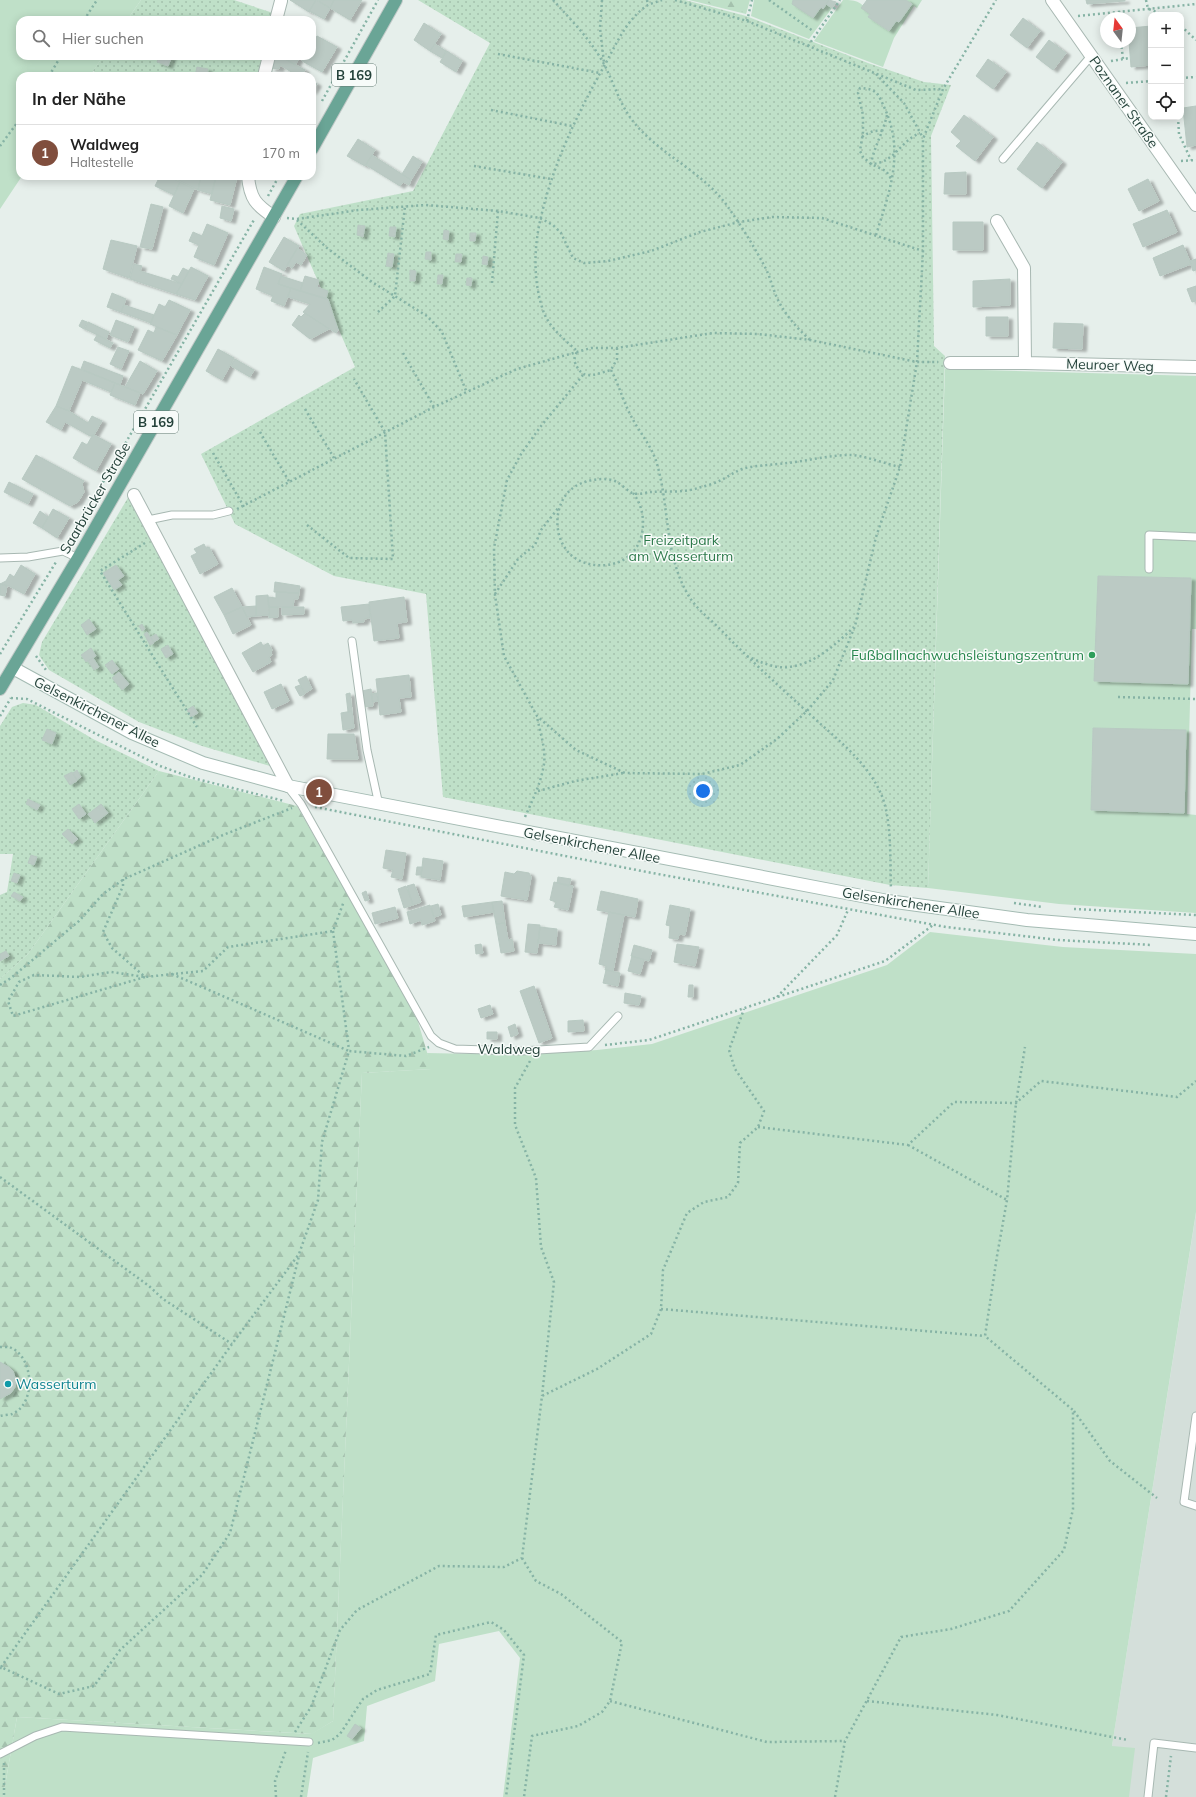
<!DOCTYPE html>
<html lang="de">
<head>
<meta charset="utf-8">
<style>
  :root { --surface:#fff; --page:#f6f6f6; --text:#222; --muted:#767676; --line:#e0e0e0; --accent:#804e3d }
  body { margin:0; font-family:Mulish,sans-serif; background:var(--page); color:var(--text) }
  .controls { position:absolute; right:12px; top:12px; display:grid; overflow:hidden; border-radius:8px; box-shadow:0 2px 10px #0003 }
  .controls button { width:36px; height:36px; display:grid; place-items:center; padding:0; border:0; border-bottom:1px solid var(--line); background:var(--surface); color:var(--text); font:20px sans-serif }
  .compass { position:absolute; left:1100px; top:12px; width:36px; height:36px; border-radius:50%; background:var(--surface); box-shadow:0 2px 10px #0003; rotate:345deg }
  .you { position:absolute; left:703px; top:791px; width:14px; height:14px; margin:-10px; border:3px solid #fff; border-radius:50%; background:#1a73e8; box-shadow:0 0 0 6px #1a73e833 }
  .badge { display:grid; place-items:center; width:26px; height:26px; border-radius:50%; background:var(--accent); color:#fff; font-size:13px; font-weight:700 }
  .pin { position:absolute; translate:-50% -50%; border:2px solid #fff; box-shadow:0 1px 4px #0006 }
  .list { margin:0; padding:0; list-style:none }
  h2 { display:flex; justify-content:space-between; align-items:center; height:52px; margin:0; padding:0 16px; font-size:17px }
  h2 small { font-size:13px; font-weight:400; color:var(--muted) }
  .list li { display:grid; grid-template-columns:26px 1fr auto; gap:12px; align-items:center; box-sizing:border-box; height:56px; padding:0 16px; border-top:1px solid var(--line) }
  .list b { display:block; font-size:15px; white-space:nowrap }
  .list p { margin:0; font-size:13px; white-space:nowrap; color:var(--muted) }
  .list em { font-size:13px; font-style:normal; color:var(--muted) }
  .icon { flex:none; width:22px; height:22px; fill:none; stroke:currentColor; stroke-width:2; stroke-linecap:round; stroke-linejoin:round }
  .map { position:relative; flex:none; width:1196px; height:1797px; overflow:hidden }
  .search { position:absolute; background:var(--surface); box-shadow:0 2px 10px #0003; left:16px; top:16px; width:300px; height:44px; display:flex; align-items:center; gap:10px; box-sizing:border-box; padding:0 14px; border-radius:12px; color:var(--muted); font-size:15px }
  .panel { position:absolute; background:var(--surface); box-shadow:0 2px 10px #0003; left:16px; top:72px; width:300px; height:108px; border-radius:12px }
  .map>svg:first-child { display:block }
</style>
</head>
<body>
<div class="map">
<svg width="1196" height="1797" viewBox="0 0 1196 1797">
  <defs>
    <pattern id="forest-firs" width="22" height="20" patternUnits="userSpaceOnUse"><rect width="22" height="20" fill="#bfe0c8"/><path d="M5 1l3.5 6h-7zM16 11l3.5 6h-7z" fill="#a4c1ad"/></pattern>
    <pattern id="park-dots" width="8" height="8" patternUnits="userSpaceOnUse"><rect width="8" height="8" fill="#bfe0c8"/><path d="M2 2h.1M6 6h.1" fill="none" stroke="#a4c1ad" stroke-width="1.8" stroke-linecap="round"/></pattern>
    <filter id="shadow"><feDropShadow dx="4.5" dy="2.5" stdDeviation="1" flood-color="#0004"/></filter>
  </defs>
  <rect width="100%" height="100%" fill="#e6efeb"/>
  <!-- built -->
  <path fill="#d4dfda" d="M1196 1213V1797H1129L1112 1746Z"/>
  <!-- grass -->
  <path fill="#bfe0c8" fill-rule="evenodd" d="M0 0H141L127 20H20V56H103L90 76H20V176H22L0 209Z
    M689 0H750L746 14Z
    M754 0H793L823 9 826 4 832 8 809 39 751 16Z
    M843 0C858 0 861 2 870 14L868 17 889 31 896 21 899 22 911 4 906 0H922L917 8 914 6 894 38 883 67 814 41Z
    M945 369 1196 376V629H1192L1187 814 1196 815V913L1059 904 928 888ZM1098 576 1191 578 1188 684 1095 681ZM1093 728 1186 731 1184 813 1091 810Z
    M930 932 1063 947 1196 954V1212L1112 1746 1135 1748 1129 1797H503L520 1658 499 1631 439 1644 435 1681 367 1706 364 1741 313 1758 307 1797H3L17 1717 311 1734 333 1721 362 1073 431 1069 427 1053 517 1055 597 1050 652 1044 887 965Z"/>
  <!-- forest -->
  <path fill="url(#forest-firs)" d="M697 0H749L746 13Z
    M159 771 297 806 416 1015 432 1069 362 1073 333 1721 312 1734 17 1717 3 1797H0V979L28 954Z"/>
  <!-- park -->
  <path fill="url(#park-dots)" d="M141 0H234L273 13 272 20H127Z
    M418 0H685L746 16 868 63 924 82 951 85 931 136 934 346 945 356 928 888 890 885 443 797 426 594 334 576 235 524 201 454 355 367 294 226 300 214 413 191 490 43Z
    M103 56H263L258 76H102L93 71Z
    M129 496 270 766 202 746 139 722 49 670 39 655 42 642Z
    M23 703 36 705 93 739 159 771 28 954 0 979V895L7 892 13 854H0V726L12 707Z"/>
  <!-- building -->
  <path fill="#bbcac4" stroke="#b8c9c2" filter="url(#shadow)" d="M290 0H316L309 12Z
    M316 0 330 8 324 19 309 11Z
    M317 0H334L330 8Z
    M334 0H362L350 20 330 8Z
    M793 0H829L823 9 821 7 813 18 792 4Z
    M829 0 836 2 832 8 826 4Z
    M867 0H906L912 4 899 22 896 21 889 31 868 17 870 14 861 8Z
    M1086 0H1125V1L1087 4Z
    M1023 18 1040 31 1027 48 1010 35Z
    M424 23 441 34 430 51 414 40Z
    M1151 26V65L1131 67 1129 42 1130 28Z
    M312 35 316 37 312 44Z
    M317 36 337 47 322 72 302 61 305 56H312V44Z
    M1049 40 1066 53 1053 70 1036 57Z
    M435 44 446 51 442 58 430 51Z
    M447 51 462 61 456 72 440 62Z
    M159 56H172L168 66 157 62Z
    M274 56H280L305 70 301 76H298L280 65 279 69 271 68Z
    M280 56H298L300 57 295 65Z
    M988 59 1006 72 993 89 976 76Z
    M197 67 208 69 207 76H195Z
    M312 81 317 84 312 92Z
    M1196 106V145L1187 147 1183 108Z
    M964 115 993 137 975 161 956 146 961 141 951 132Z
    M358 139 375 150 365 166 347 156Z
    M1037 142 1062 162 1042 188 1017 169Z
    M372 155 411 180 409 185 403 182 400 186 366 165Z
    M413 156 422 162 411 180 402 174Z
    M966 172V194H944L945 173Z
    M160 176H167L180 182 174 195 155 186Z
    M170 176H192L200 180 198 190Z
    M201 176 216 177 212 194 198 190Z
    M216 176 237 177 230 205 210 200Z
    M1148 179 1159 201 1139 211 1128 189Z
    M180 182 194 189 183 213 169 206Z
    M151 204 163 207 152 249 140 247Z
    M222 206 234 209 231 221 220 218Z
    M1167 210 1177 232 1143 247 1133 224Z
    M953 222H983V250H953Z
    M207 224 228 233 214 265 194 257 199 245 189 241 193 232 202 236Z
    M358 225 365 226 363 237 357 235Z
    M390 227H396L395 237 389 236Z
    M444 230 449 231 448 240 443 239Z
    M470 233H476L475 241H470Z
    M284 237 299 246 284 271 269 262Z
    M111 240 137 246 129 278 103 269Z
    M1183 245 1191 264 1160 276 1153 258Z
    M297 248 307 255 301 265 296 262 292 268 287 265Z
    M426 252H431V260L425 259Z
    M388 253 394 254 392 267 386 266Z
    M456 254H462L461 262H455Z
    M483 256 488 257 487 265 482 264Z
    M1196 259V270L1193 271 1190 261Z
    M134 264 142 266 140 271 182 284 176 294 130 279Z
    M191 267 208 276 195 300 176 294Z
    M264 267 282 274 278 284 291 288 284 306 271 301 273 296 256 289Z
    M183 268 189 271 182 284 171 279 173 275 178 277Z
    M410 270 416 271 415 281H410Z
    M438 275H443L442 284H437Z
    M281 276 303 283 300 291 278 284Z
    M305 276 319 280 317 287 328 291 326 299 300 291Z
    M467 278H472L471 286 466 285Z
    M1010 279V305L973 307V281Z
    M1196 286V301L1192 302 1187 289Z
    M291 288 328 299 338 330 336 333 303 312 310 304 288 297Z
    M112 293 126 299 121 312 107 307Z
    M169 300 190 310 177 335 150 324 159 304 165 307Z
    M124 305 154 315 151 323 121 312Z
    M305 313 329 329 310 339 292 325 299 315 301 317Z
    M986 317H1008V336H986Z
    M82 320 87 322 84 329 79 326Z
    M116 320 134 327 128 342 110 335Z
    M88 322 109 332 106 339 85 329Z
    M1054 323 1083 324 1082 349 1053 348Z
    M156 327 177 335 162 361 138 350 148 330 154 333Z
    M97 335 113 343 110 348 94 340Z
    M118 347 129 351 121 369 110 364Z
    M218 349 234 358 222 380 206 371Z
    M235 359 254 370 250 377 231 366Z
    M84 361 123 376 120 385 81 369Z
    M140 361 157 371 143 394 125 387Z
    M72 366 115 383 111 392 82 380 69 411 56 406Z
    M115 383 140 393 135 405 110 395Z
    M56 406 69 411 88 423 92 416 102 421 94 435 90 436 65 422 61 430 46 422Z
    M94 435 111 444 96 471 73 458 82 442 87 445 92 436Z
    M36 455 84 481 82 484 84 492 78 502 70 506 22 479Z
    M9 482 33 494 28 504 4 492Z
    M53 509 69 518 57 538 42 528Z
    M40 511 48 517 42 528 33 523Z
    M204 544 206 548 209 547 218 564 200 574 191 556 197 553 194 549Z
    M21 565 35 574 24 594 9 586 0 584 6 581 10 574 14 577Z
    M116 565 124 576 118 580 122 585 114 590 103 573Z
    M1098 576 1191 578 1188 684 1094 681Z
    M275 582 300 586 299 593 274 592Z
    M0 584 7 586 5 596 0 595Z
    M232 588 242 607 224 615 214 597Z
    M276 592 299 593 298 599H294L293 607H269L268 597 276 598Z
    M268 595 269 615 256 616V596Z
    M404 597 407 622 397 623 399 638 374 641 369 602Z
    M369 604 370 618 364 619V622L353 623 352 620 343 621 341 607Z
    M256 606V616L247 617 242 607Z
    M242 607 251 625 233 634 224 615Z
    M269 607H278V617L269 618Z
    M282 607H304V614L282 615Z
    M89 619 96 629 87 635 81 625Z
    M142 624 145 629 142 631 139 626Z
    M147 632 154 643 150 645 144 634Z
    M156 634 159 639 154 642 151 637Z
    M261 642 263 646 268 643 272 650 271 653 272 655 269 657 271 662 253 672 242 653Z
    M168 645 173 654 166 658 161 649Z
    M91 648 96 656 86 662 81 655Z
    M93 658 99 667 94 670 88 661Z
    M112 660 119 669 112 674 105 665Z
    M119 672 129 684 122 690 112 678Z
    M409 675 411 697 399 698 401 712 380 715 376 679Z
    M306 676 312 689 305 693 298 680Z
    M281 684 289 701 272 709 264 692Z
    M300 685 305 694 300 696 295 687Z
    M371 689 373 706 364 707 362 691Z
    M350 693 352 711 348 712 346 694Z
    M377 693 378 701 373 702 371 694Z
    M193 706 198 713 191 717 187 710Z
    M352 711 354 728 343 730 341 713Z
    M1093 728 1186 730 1184 813 1091 810Z
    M47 729 56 733 52 744 42 740Z
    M328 734H354L358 759H327Z
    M77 770 81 777 77 780 73 773Z
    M72 772 77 781 70 785 64 776Z
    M28 799 40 805 37 810 26 804Z
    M79 804 86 814 79 819 72 809Z
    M101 804 108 813 95 823 88 814Z
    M68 829 78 839 72 844 62 834Z
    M386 850 406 853 402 879 391 877 393 870 383 868Z
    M31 855 37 857 34 865 28 863Z
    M423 858 443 861 440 880 421 877Z
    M417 867H422L421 875H416Z
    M517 871 529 873 531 877 527 900 501 896 505 872 514 874Z
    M14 873 20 875 17 883 11 881Z
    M558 877 571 879 569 886 557 883Z
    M554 882 573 886 568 910 554 907 556 902 550 900Z
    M414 884 421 902 413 905 407 886Z
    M406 886 413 905 404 908 398 889Z
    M366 891 369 900 365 901 362 893Z
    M601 891 638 899 635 917 597 910Z
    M14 892 23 897 20 901 11 896Z
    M502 901 505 923 496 924 492 902Z
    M492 902 494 912 464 917 462 906Z
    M438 904 441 915 434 917 431 906Z
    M430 905 435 921 422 925 421 920 410 924 407 912Z
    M670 905 690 909 685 935 679 934 678 939 669 938 670 926 666 925Z
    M395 907 398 918 375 924 372 913Z
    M609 912 624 915 613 971 605 970 606 966 599 964Z
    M505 923 508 940 512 939 514 951 501 953 496 924Z
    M528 924 540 925 537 953 525 952Z
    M540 927 557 929 556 945 538 943Z
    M481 944 483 953 476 954 475 945Z
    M677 944 699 947 695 966 674 962Z
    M634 945 652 950 649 961 631 956Z
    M6 951 9 956 0 961V954Z
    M632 956 644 960 640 974 628 971Z
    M606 970 620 973 618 986 603 983Z
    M689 985H693V997H688Z
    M534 986 552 1038 539 1043 520 991Z
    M625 993 641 996 639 1005 624 1003Z
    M490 1005 493 1014 481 1018 478 1009Z
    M583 1020 584 1031 568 1032V1021Z
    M515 1024 518 1034 511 1037 508 1027Z
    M487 1032H497V1039H487Z
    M0 1362 9 1367 13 1371 16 1380 15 1387 11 1393 0 1399Z
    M355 1724 361 1728 352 1739 347 1736Z"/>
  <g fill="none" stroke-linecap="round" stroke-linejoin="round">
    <!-- lane casing -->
    <g stroke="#a8b8b2" stroke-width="9">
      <path id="lane" d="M1003 159 1091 56
        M148 520 172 515H213L229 511
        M0 558 28 557 63 551 78 558
        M1149 569V535L1196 537
        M352 641 367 750 379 805
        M288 787 301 804 431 1036 439 1043 455 1049 521 1051 589 1047 618 1016
        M1196 1416 1184 1502 1196 1506
        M0 1754 35 1736 62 1727 309 1742
        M1148 1797 1154 1743 1196 1748"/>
    </g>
    <!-- street casing -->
    <g stroke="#a8b8b2" stroke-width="14">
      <path id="street" d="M1052 0 1196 205
        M276 20 281 1
        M264 76 269 56
        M248 176C250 199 256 205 274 217
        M997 221 1024 268 1025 363
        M950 363H1025L1196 367
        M134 495 288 786"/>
    </g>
    <!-- secondary casing -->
    <g stroke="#a4bbb3" stroke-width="14">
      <path id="secondary" d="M13 668 132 733 203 763 288 786 888 901 1027 920 1196 934"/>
    </g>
    <!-- primary casing -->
    <g stroke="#c2cac8" stroke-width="14">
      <path id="primary" d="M312 149 396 0
        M0 689 78 558 297 176"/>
    </g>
    <!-- path -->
    <path stroke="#86b3a5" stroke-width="2.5" stroke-dasharray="2 3" stroke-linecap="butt" d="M553 0C572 21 592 41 605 66 614 84 620 104 632 120 659 155 703 171 728 207 742 227 755 248 766 269 771 279 773 290 778 300 786 316 797 328 810 340
      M602 0 600 28 604 63
      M647 0 648 5
      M675 0 747 21 916 90 943 89
      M769 0 813 31
      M1146 0 1148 9
      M1149 9 1163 15
      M1119 11 1120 18
      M1078 16 1196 4
      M84 20 97 0
      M747 21 752 0
      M1181 26 1196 40
      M1121 42 1123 59
      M808 46 840 0
      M498 54 600 73
      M1111 61 1130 58
      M876 74 904 103 923 138
      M49 76 61 56
      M1181 78 1196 77
      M1126 83 1151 81
      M322 101 378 0
      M491 110 572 126
      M887 115C883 133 874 147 871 164 895 163 899 142 920 133
      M1178 117 1179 134 1191 160
      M862 137C869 132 874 130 883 131
      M0 146 20 119
      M1181 161 1196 160
      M474 166 551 179
      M312 168 315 162
      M268 196 279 176
      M287 218 297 219 359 210 426 205 498 211 540 218 553 225 561 233 573 258 584 263 608 261 651 251 700 232 739 222 772 217 822 218 923 251
      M297 220 327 248 372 282 427 316 442 332 467 393
      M876 235C889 193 905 153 885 109 878 94 878 89 860 88L858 93 863 115V132L860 151 863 157 871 164 886 171 892 180
      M492 283 498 211
      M378 312 395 296 405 206
      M617 348V359L611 370C592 375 582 382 574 360L577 351C563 338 547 326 542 307 533 279 534 245 541 217 554 160 580 109 608 59 618 40 629 17 648 5 652 3 657 2 662 0
      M403 353 434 407
      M611 370C619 385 623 401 631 416 639 432 652 446 657 464 670 509 664 557 690 598 697 609 710 619 720 629 750 660 782 689 814 718 838 740 868 763 881 794 892 818 890 862 891 889
      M583 375 541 426 521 454 507 480 494 548 495 595 504 656 537 716 576 750 625 773 702 774 740 765 777 739 807 711 833 680 855 626 876 537 900 467 917 362 923 251V139L943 89 996 0
      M305 409 334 458
      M260 432 290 483
      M213 453 244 507
      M633 493C647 510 647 541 629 556 612 570 582 568 568 552 550 531 555 493 582 483 592 479 607 477 617 482 622 485 627 490 632 493 636 495 645 493 650 492 665 491 683 493 698 488 705 486 714 484 721 480 728 477 734 472 742 469 755 465 773 465 787 463 807 461 829 455 850 455 863 455 886 464 900 467
      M237 509 434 407 517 369 591 348H617L713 333 758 334 810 340 917 362H938
      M307 525 349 558 393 559 385 432 354 379
      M68 543 255 218
      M145 543 100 571 197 727
      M495 594 518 559 535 545 541 530 559 507
      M0 654 56 562
      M36 656 46 670
      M747 656C760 662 775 669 789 667 815 664 836 644 854 627
      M1118 697 1196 699
      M11 698 27 699 160 766 193 778 284 801
      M0 716 11 698
      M538 791 575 781 623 773
      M315 807 647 872 946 927 1058 940 1152 945
      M525 817C533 799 541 783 544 764 546 749 540 732 537 717
      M123 879V886L103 932 112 948 145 977
      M1014 903 1043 907
      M1074 909 1196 915
      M333 931 349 1050
      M172 974 349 1051
      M145 977 13 1016 8 1001 19 982 34 975 80 977 111 972 145 977 203 971 228 947 333 931 344 901
      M0 985 11 978 79 921 103 894 124 879 223 835 292 808
      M777 997 837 935 848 910
      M605 1045 649 1040 885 961 933 925
      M530 1061 515 1088V1125L536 1178 541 1247 554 1282 542 1396
      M758 1127 908 1145 954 1102 1016 1103 1041 1081 1177 1097 1196 1081
      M908 1145 1007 1200
      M0 1177 149 1286 163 1299 232 1344
      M661 1309 985 1336
      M0 1347C3 1347 7 1347 9 1347 34 1355 37 1404 12 1414 9 1415 4 1415 0 1416
      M1074 1411 1110 1461 1157 1498
      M522 1558 536 1581 561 1594 622 1642 610 1701 602 1712 578 1726 532 1736 524 1797
      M1 1667 232 1344 299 1254 318 1200 322 1142 349 1051 406 1056 429 1047
      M0 1669 1 1667 59 1694 94 1686 120 1650 202 1575 230 1533 299 1256
      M610 1701 767 1742 845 1741
      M867 1701 997 1715 1128 1740
      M295 1732 311 1707 340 1630 357 1610 439 1566 504 1567 522 1558 542 1396 597 1369 651 1334 661 1309 663 1270 687 1213 704 1202 728 1197 738 1183 740 1143 758 1127 764 1111 735 1069 729 1050 744 1009
      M318 1743 332 1740 340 1734 363 1699 377 1690 430 1674 436 1635 491 1622 504 1630 524 1655 506 1797
      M4 1763V1797
      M276 1797 275 1781 286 1750
      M301 1797 308 1752
      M835 1797 845 1741 901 1637 951 1629 1009 1611 1064 1550 1073 1509V1410L985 1336 997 1256 1007 1200 1016 1103 1025 1047
      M1166 1797 1171 1756"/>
    <!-- lane -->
    <use href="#lane" stroke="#fff" stroke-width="7"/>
    <!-- street -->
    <use href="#street" stroke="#fff" stroke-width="12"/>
    <!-- secondary -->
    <use href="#secondary" stroke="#fff" stroke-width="12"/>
    <!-- primary -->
    <use href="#primary" stroke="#6aa596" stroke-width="12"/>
  </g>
  <!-- markers -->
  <circle fill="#2e9e5b" stroke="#f7fbf9" stroke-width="1.5" cx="1092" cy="655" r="4"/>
  <circle fill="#0f9aa8" stroke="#f7fbf9" stroke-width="1.5" cx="8" cy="1384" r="4"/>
  <g text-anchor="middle" stroke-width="3" stroke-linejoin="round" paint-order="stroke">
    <!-- shield labels -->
    <g fill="#f7fbf9" stroke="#637a73" stroke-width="1">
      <rect x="332" y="64" width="44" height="22" rx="3"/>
      <rect x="134" y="411" width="44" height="22" rx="3"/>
    </g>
    <g font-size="13" font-weight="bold" fill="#24423a">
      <text x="354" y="80">B 169</text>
      <text x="156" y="427">B 169</text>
    </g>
    <!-- street labels -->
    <g font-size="14" fill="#24423a" stroke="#f7fbf9">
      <text transform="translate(1124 102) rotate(55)" y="5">Poznaner Straße</text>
      <text transform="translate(1110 365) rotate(2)" y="5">Meuroer Weg</text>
      <text transform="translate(95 498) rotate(-60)" y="5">Saarbrücker Straße</text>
      <text transform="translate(97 712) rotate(27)" y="5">Gelsenkirchener Allee</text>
      <text transform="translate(592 845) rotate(11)" y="5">Gelsenkirchener Allee</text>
      <text transform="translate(911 903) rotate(9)" y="5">Gelsenkirchener Allee</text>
      <text x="509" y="1054">Waldweg</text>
    </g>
    <!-- park labels -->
    <g font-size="14" fill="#2d7a4b" stroke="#f7fbf9">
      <text x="681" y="545">Freizeitpark<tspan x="681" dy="16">am Wasserturm</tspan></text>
    </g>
    <!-- leisure labels -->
    <g font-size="14" fill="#27864d" stroke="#f7fbf9" text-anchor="end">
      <text x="1084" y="660">Fußballnachwuchsleistungszentrum</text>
    </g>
    <!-- culture labels -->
    <g font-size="14" fill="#0d838f" stroke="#f7fbf9" text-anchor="start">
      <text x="16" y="1389">Wasserturm</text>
    </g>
  </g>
</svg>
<div class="controls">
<button>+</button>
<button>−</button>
<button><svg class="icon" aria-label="locate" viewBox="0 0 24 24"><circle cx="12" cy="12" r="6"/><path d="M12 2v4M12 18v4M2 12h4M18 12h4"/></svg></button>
</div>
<svg class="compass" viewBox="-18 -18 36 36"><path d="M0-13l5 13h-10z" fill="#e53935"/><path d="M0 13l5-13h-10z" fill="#767676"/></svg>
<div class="you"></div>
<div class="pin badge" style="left:319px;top:792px">1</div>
<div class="search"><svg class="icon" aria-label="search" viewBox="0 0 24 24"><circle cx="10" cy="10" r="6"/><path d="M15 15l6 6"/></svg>Hier suchen</div>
<section class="panel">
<h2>In der Nähe<small></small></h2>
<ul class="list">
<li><span class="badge">1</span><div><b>Waldweg</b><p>Haltestelle</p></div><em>170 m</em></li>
</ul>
</section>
</div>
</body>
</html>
